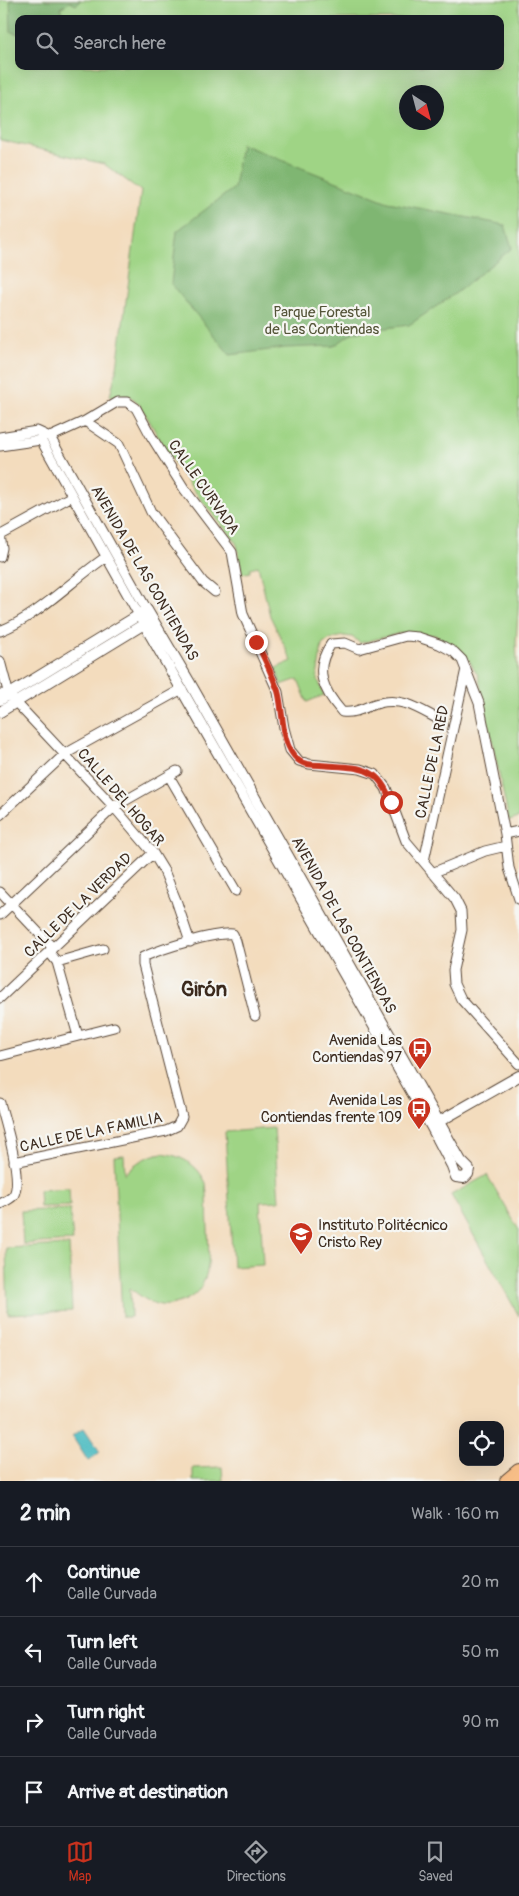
<!DOCTYPE html>
<html lang="en">
<head>
<meta charset="utf-8">
<style>
  :root { --surface:#171b24; --page:#20242c; --text:#f1f3f6; --muted:#9ea1a6; --line:#363941; --accent:#c8321e }
  body { margin:0; font-family:Pangolin,sans-serif; background:var(--page); color:var(--text) }
  .controls { position:absolute; right:15px; bottom:15px; display:grid; overflow:hidden; border-radius:10px; box-shadow:0 5px 20px #0002 }
  .controls button { width:45px; height:45px; display:grid; place-items:center; padding:0; border:0; border-bottom:1px solid var(--line); background:var(--surface); color:var(--text); font:25px sans-serif }
  .compass { position:absolute; left:399px; top:85px; width:45px; height:45px; border-radius:50%; background:var(--surface); box-shadow:0 5px 20px #0002; rotate:144deg }
  .stop { position:absolute; width:15px; height:15px; margin:-11px; border:4px solid #c8321e; border-radius:50%; background:#fff }
  .stop.end { background:#c8321e; border-color:#fff; box-shadow:0 1px 5px #0008 }
  .list { margin:0; padding:0; list-style:none }
  h2 { display:flex; justify-content:space-between; align-items:center; height:65px; margin:0; padding:0 20px; font-size:21px }
  h2 small { font-size:16px; font-weight:400; color:var(--muted) }
  .list li { display:grid; grid-template-columns:32px 1fr auto; gap:15px; align-items:center; box-sizing:border-box; height:70px; padding:0 20px; border-top:1px solid var(--line) }
  .list b { display:block; font-size:19px; white-space:nowrap }
  .list p { margin:0; font-size:16px; white-space:nowrap; color:var(--muted) }
  .list em { font-size:16px; font-style:normal; color:var(--muted) }
  .icon { flex:none; width:28px; height:28px; fill:none; stroke:currentColor; stroke-width:2; stroke-linecap:round; stroke-linejoin:round }
  .map { position:relative; flex:none; width:519px; height:1481px; overflow:hidden }
  .search { position:absolute; background:var(--surface); box-shadow:0 5px 20px #0002; left:15px; right:15px; top:15px; height:55px; display:flex; align-items:center; gap:12px; box-sizing:border-box; padding:0 18px; border-radius:10px; color:var(--muted); font-size:19px }
  .sheet { height:345px; background:var(--surface) }
  nav { display:flex; justify-content:space-around; align-items:center; box-sizing:border-box; height:70px; border-top:1px solid var(--line); background:var(--surface); font-size:14px; color:var(--muted) }
  nav a { display:grid; justify-items:center; gap:2px }
  nav .on { color:var(--accent) }
  .map>svg:first-child { display:block }
</style>
</head>
<body>
<div class="map">
<svg width="519" height="1481" viewBox="0 0 519 1481">
  <rect width="100%" height="100%" fill="#f6f6f2"/>
  <filter id="ink" filterUnits="userSpaceOnUse"><feTurbulence type="fractalNoise" baseFrequency=".02" numOctaves="2"/><feDisplacementMap in="SourceGraphic" scale="10" xChannelSelector="R" yChannelSelector="G"/><feConvolveMatrix kernelMatrix="1 2 1 2 8 2 1 2 1" color-interpolation-filters="sRGB"/></filter>
  <filter id="wash" filterUnits="userSpaceOnUse"><feTurbulence type="fractalNoise" baseFrequency=".0096" numOctaves="4" result="noise"/><feDisplacementMap in="SourceGraphic" scale="20" xChannelSelector="R" yChannelSelector="G"/><feGaussianBlur stdDeviation="1.12" result="paint"/><feColorMatrix in="noise" values="0 0 0 0 0 0 0 0 0 0 0 0 0 0 0 0 0 1.4 0 .05"/><feComposite in="paint" operator="in"/></filter>
  <g filter="url(#wash)">
    <rect width="100%" height="100%" fill="#f3dcbd"/>
    <!-- green -->
    <path fill="#9fd485" stroke="#6d7f52" fill-rule="evenodd" d="M0 0H519V597L516 642 519 698V818L509 821 478 675 468 659 462 653 435 635 401 633 360 643 352 637 344 636 330 639 322 645 317 677 324 695 307 702 298 679 281 685 276 668 292 661 270 616 258 566 250 568V572L242 574 237 545 233 538C208 510 186 481 165 449 157 436 145 410 135 400 128 394 121 395 113 398L110 396 117 367 141 191 104 164 0 140ZM19 19H500V66H19ZM406 92H436V122H406Z
      M274 1128 279 1201 260 1202 263 1265 233 1267 225 1132Z
      M162 1153C182 1156 197 1164 206 1183 208 1198 207 1214 208 1229 209 1258 213 1293 178 1303 158 1310 145 1300 130 1288L131 1317H122L114 1156 124 1155 125 1174C136 1162 146 1156 162 1153Z
      M487 1175 519 1230V1316L451 1195Z
      M69 1188 70 1206 40 1207 39 1190Z
      M70 1209 73 1241 23 1244 21 1211Z
      M69 1245 72 1311 8 1314 6 1248Z
      M222 1467 223 1481H193V1468Z"/>
    <!-- forest -->
    <path fill="#7fb672" stroke="#5d7048" d="M10 0H81L76 5 70 2 60 8 65 19H19V34L11 32Z
      M241 144 388 202 505 225 512 248 456 293 409 325 354 332 334 346 285 348 230 355 171 284 177 231 234 188Z"/>
    <!-- water -->
    <path fill="#4cbbc1" stroke="#447270" d="M84 1428 100 1452 88 1461 72 1436Z"/>
  </g>
  <g filter="url(#ink)">
    <g fill="none" stroke-linecap="round" stroke-linejoin="round">
      <!-- minor casing -->
      <g stroke="#574536" stroke-width="11">
        <path id="minor" d="M85 421 119 444 151 512 203 582 215 592
          M0 437 37 431 50 437 147 610
          M50 437 85 421 117 402H127L136 408 151 436 185 490 232 552 243 614 278 692 284 728 290 750 299 761 309 764 360 769 375 774 386 788 406 841 455 899 461 911 462 930 453 970 454 984 461 999 519 1064
          M0 446 41 440 139 615
          M0 535 2 548 0 557
          M1 535 72 496
          M0 631C37 617 72 580 106 557
          M0 661 9 695
          M0 694 9 695 114 807 153 853 164 871 176 900 190 942
          M438 719C419 709 402 697 379 703 365 706 357 714 342 712 323 690 313 670 331 644L345 643 359 649 406 636 418 637 439 644 454 652 462 660 479 703 505 834 509 868 519 899
          M169 776 236 891
          M0 815 65 754 182 689
          M505 834 519 831
          M424 861 466 669
          M432 873 485 851 506 846
          M0 892 53 948
          M0 915 114 807 177 771
          M49 952 57 962 78 1036
          M57 962 103 949
          M0 998 153 853
          M0 1056 114 1027
          M0 1103C5 1121 24 1182 13 1196 10 1199 4 1202 0 1204
          M14 1162 166 1131 177 1126 182 1117 143 965V957C161 949 214 932 233 934L236 941 255 1016"/>
      </g>
      <!-- tertiary casing -->
      <g stroke="#574536" stroke-width="12">
        <path id="tertiary" d="M0 700 129 621 147 610 190 683 461 1161 469 1169 468 1174 464 1178 456 1177 452 1166 431 1126 139 615
          M0 712 149 621
          M433 1125 519 1076"/>
      </g>
      <!-- trunk casing -->
      <g stroke="#574536" stroke-width="16">
        <path id="trunk" d="M507 1481 519 1471"/>
      </g>
      <!-- minor -->
      <use href="#minor" stroke="#fff" stroke-width="9"/>
      <!-- tertiary -->
      <use href="#tertiary" stroke="#fff" stroke-width="10"/>
      <!-- trunk -->
      <use href="#trunk" stroke="#f7be87" stroke-width="14"/>
    </g>
  </g>
  <g fill="none" stroke-linecap="round" stroke-linejoin="round" filter="url(#ink)">
    <!-- route -->
    <path stroke="#c8321e" stroke-width="6" d="M256 642C264 657 272 674 278 691 284 712 280 744 298 760 304 765 313 765 320 765 356 768 378 763 391 802"/>
  </g>
  <!-- icons -->
  <defs>
    <g id="bus-pin" transform="scale(1.25)"><path d="M0 17L-7.5 6A9.5 9.5 0 1 1 7.5 6Z" fill="#c8321e" stroke="#f6f6f2"/><path d="M-5-6H5V4H4V6H2V4H-2V6H-4V4H-5ZM-3.5-4V0h7V-4ZM-3.5 1.2v1.5H-2V1.2ZM2 1.2v1.5H3.5V1.2Z" fill="#fff"/></g>
    <g id="school-pin" transform="scale(1.25)"><path d="M0 17L-7.5 6A9.5 9.5 0 1 1 7.5 6Z" fill="#c8321e" stroke="#f6f6f2"/><path d="M0-5L7-2L0 1L-7-2ZM-4 1L0 2.5L4 1V4Q0 6-4 4Z" fill="#fff"/></g>
  </defs>
  <g fill-rule="evenodd">
    <use href="#bus-pin" x="420" y="1049"/>
    <use href="#bus-pin" x="419" y="1109"/>
    <use href="#school-pin" x="301" y="1234"/>
  </g>
  <g text-anchor="middle" stroke-width="4.5" stroke-linejoin="round" paint-order="stroke">
    <!-- park labels -->
    <g font-size="15" fill="#545438" stroke="#f6f6f2">
      <text x="322" y="317">Parque Forestal<tspan x="322" dy="17">de Las Contiendas</tspan></text>
    </g>
    <!-- street labels -->
    <g font-size="15" fill="#3b2a1e" stroke="#f6f6f2">
      <text transform="translate(204 487) rotate(55)" y="5">CALLE CURVADA</text>
      <text transform="translate(145 573) rotate(60)" y="5">AVENIDA DE LAS CONTIENDAS</text>
      <text transform="translate(432 762) rotate(-78)" y="5">CALLE DE LA RED</text>
      <text transform="translate(121 797) rotate(49)" y="5">CALLE DEL HOGAR</text>
      <text transform="translate(78 905) rotate(-44)" y="5">CALLE DE LA VERDAD</text>
      <text transform="translate(344 925) rotate(61)" y="5">AVENIDA DE LAS CONTIENDAS</text>
      <text transform="translate(91 1132) rotate(-12)" y="5">CALLE DE LA FAMILIA</text>
    </g>
    <!-- poi labels -->
    <g font-size="15" fill="#3b2a1e" stroke="#f6f6f2" text-anchor="end">
      <text x="402" y="1045">Avenida Las<tspan x="402" dy="17">Contiendas 97</tspan></text>
      <text x="402" y="1105">Avenida Las<tspan x="402" dy="17">Contiendas frente 109</tspan></text>
      <text x="318" y="1230" text-anchor="start">Instituto Politécnico<tspan x="318" dy="17">Cristo Rey</tspan></text>
    </g>
    <!-- district labels -->
    <g font-size="20" font-weight="bold" fill="#3b2a1e" stroke="#f6f6f2">
      <text x="204" y="996">Girón</text>
    </g>
  </g>
</svg>
<div class="controls">
<button><svg class="icon" aria-label="locate" viewBox="0 0 24 24"><circle cx="12" cy="12" r="6"/><path d="M12 2v4M12 18v4M2 12h4M18 12h4"/></svg></button>
</div>
<svg class="compass" viewBox="-18 -18 36 36"><path d="M0-13l5 13h-10z" fill="#e53935"/><path d="M0 13l5-13h-10z" fill="#9ea1a6"/></svg>
<div class="stop" style="left:391px;top:802px"></div>
<div class="stop end" style="left:256px;top:642px"></div>
<div class="search"><svg class="icon" aria-label="search" viewBox="0 0 24 24"><circle cx="10" cy="10" r="6"/><path d="M15 15l6 6"/></svg>Search here</div>
</div>
<section class="sheet">
<h2>2 min<small>Walk · 160 m</small></h2>
<ul class="list">
<li><svg class="icon" aria-label="ahead" viewBox="0 0 24 24"><path d="M12 20V5M6 11l6-6 6 6"/></svg><div><b>Continue</b><p>Calle Curvada</p></div><em>20 m</em></li>
<li><svg class="icon" aria-label="left" viewBox="0 0 24 24"><path d="M17 20v-9H6M10 6l-5 5 5 5"/></svg><div><b>Turn left</b><p>Calle Curvada</p></div><em>50 m</em></li>
<li><svg class="icon" aria-label="right" viewBox="0 0 24 24"><path d="M7 20v-9h11M14 6l5 5-5 5"/></svg><div><b>Turn right</b><p>Calle Curvada</p></div><em>90 m</em></li>
<li><svg class="icon" aria-label="arrive" viewBox="0 0 24 24"><path d="M6 21V4h12l-3 4 3 4H6"/></svg><div><b>Arrive at destination</b></div></li>
</ul>
</section>
<nav>
<a class="on"><svg class="icon" aria-label="map" viewBox="0 0 24 24"><path d="M3 6l6-2 6 2 6-2v14l-6 2-6-2-6 2zM9 4v14M15 6v14"/></svg>Map</a>
<a><svg class="icon" aria-label="directions" viewBox="0 0 24 24"><path d="M12 3l9 9-9 9-9-9zM9 14v-3h6M13 9l2 2-2 2"/></svg>Directions</a>
<a><svg class="icon" aria-label="saved" viewBox="0 0 24 24"><path d="M7 4h10v16l-5-4-5 4z"/></svg>Saved</a>
</nav>
</body>
</html>
